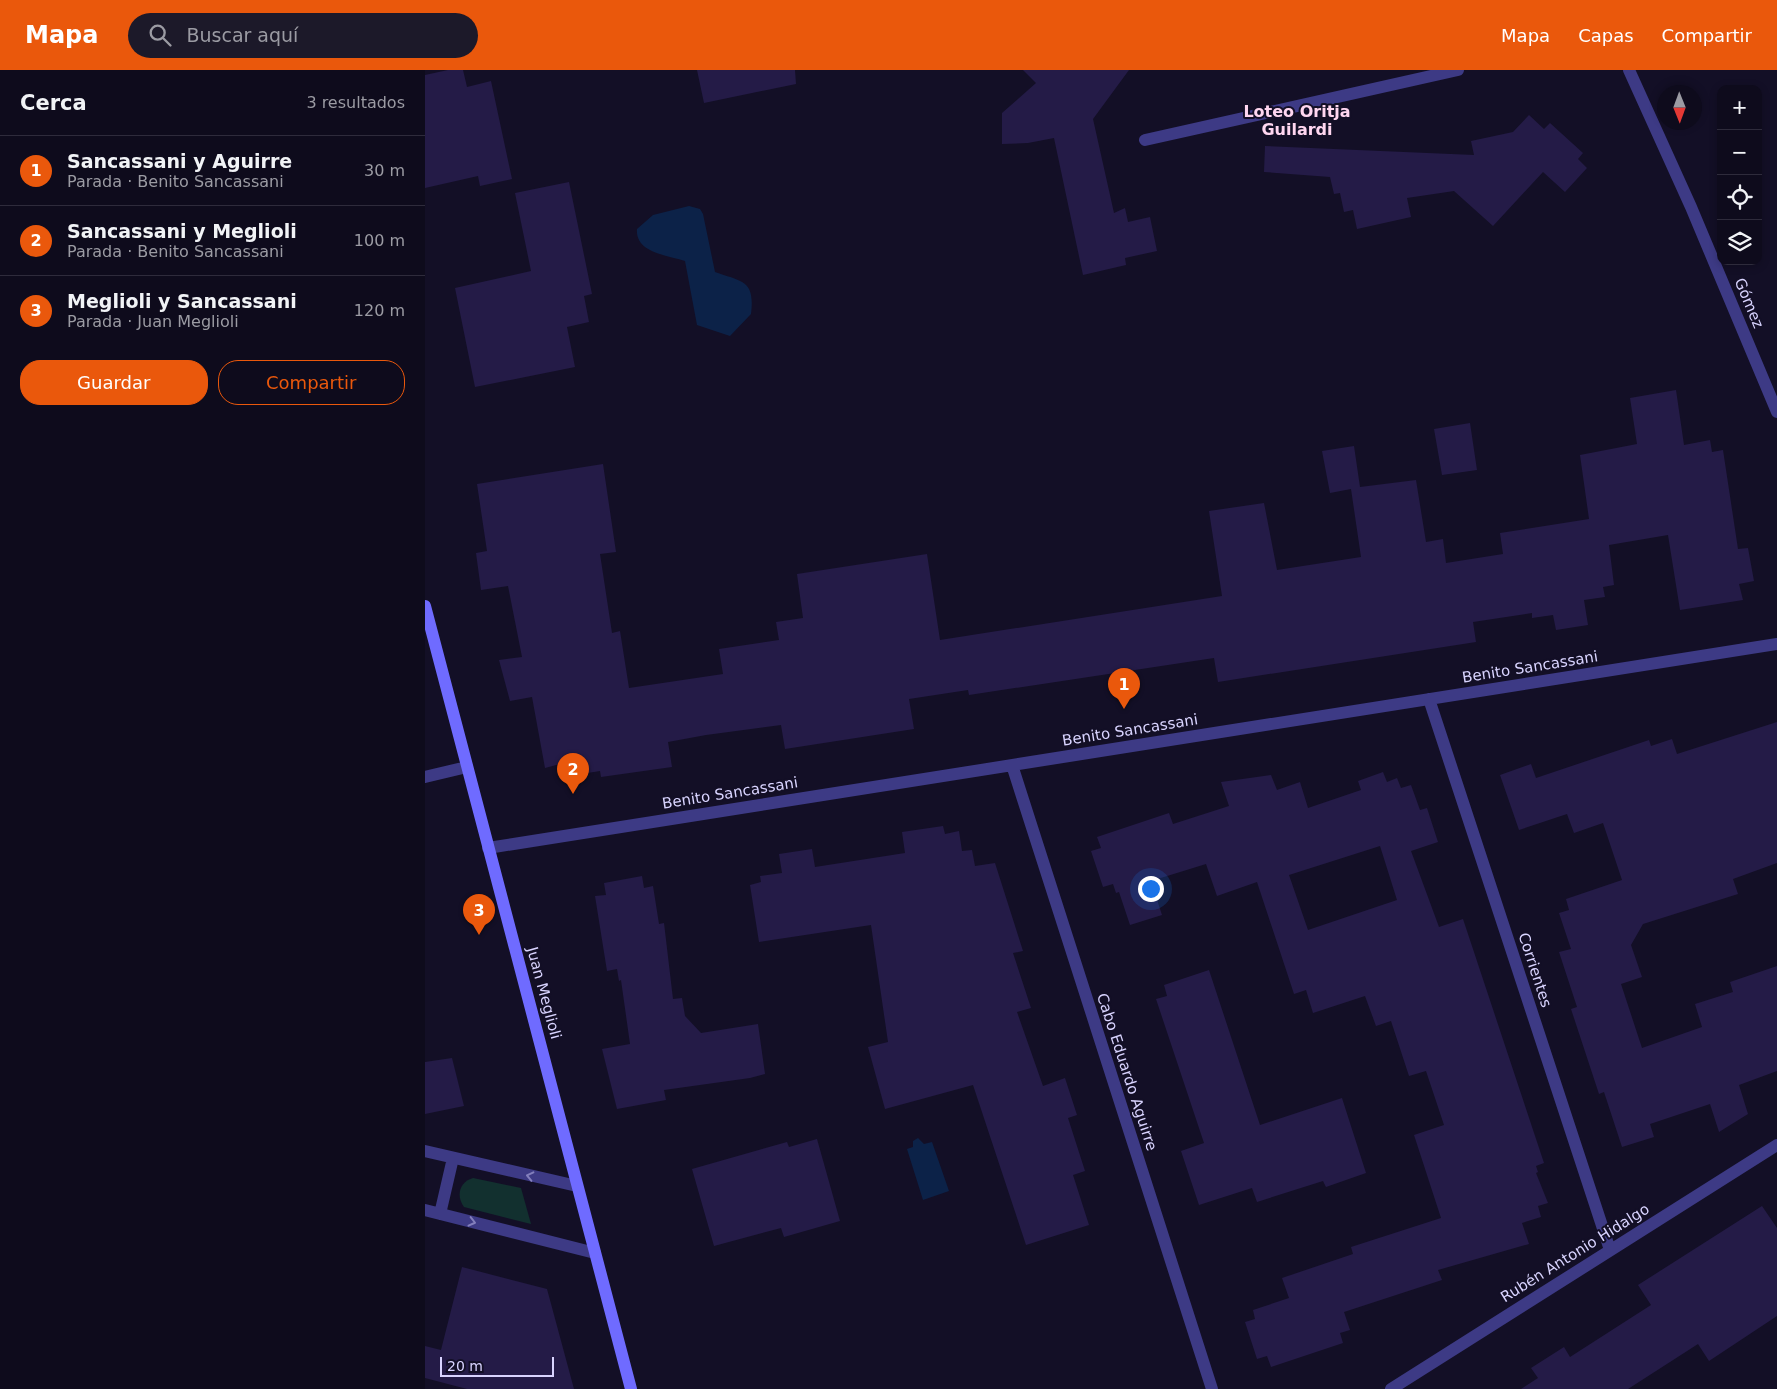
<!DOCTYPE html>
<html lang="es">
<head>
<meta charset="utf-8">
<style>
  :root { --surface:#0e0b1c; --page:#1c1929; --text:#f1f3f6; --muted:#9b9ba3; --line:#2e2b3b; --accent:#ea580c }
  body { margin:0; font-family:"DejaVu Sans",sans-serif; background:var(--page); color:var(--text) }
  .controls { position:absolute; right:15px; top:15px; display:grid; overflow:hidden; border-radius:10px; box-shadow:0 2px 8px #0003 }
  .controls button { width:45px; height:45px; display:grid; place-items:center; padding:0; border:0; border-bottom:1px solid var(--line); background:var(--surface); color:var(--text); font:25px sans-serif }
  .compass { position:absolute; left:1232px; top:15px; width:45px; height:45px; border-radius:50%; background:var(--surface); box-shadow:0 2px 8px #0003; rotate:179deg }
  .scale { position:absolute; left:15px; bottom:12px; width:114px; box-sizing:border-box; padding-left:5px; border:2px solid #d9d4ff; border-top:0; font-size:14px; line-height:18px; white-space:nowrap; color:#d9d4ff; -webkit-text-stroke:4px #130f26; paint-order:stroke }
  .you { position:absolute; left:725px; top:818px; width:18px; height:18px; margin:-12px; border:4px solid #fff; border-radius:50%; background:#1a73e8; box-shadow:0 0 0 8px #1a73e833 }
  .badge { display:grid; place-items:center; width:32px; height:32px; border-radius:50%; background:var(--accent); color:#fff; font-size:16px; font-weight:700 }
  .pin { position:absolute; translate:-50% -41px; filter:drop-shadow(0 1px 2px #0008) }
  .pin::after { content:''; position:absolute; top:26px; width:18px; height:15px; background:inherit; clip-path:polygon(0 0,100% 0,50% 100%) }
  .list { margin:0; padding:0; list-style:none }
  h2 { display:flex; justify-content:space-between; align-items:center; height:65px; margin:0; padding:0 20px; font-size:21px }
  h2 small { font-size:16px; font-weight:400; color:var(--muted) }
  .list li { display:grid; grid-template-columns:32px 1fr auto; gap:15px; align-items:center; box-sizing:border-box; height:70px; padding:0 20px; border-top:1px solid var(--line) }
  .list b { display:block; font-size:19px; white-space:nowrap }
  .list p { margin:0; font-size:16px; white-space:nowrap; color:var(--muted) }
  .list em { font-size:16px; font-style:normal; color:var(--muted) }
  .actions { display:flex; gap:10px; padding:15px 20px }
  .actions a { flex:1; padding:11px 0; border:1px solid var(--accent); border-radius:20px; text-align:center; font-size:18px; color:var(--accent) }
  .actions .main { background:var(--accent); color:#fff }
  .icon { flex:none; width:28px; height:28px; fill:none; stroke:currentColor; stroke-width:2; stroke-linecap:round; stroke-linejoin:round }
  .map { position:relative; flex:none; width:1352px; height:1319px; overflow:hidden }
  header { display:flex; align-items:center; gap:30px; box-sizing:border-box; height:70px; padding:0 25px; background:var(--accent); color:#fff }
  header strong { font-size:24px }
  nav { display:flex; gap:28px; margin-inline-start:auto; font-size:18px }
  .search { width:350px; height:45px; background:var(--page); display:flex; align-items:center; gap:12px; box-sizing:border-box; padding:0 18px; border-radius:28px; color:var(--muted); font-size:19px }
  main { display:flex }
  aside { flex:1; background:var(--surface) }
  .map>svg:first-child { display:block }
</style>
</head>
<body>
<header>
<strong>Mapa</strong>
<div class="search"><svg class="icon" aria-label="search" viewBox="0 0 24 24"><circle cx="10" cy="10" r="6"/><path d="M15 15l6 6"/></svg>Buscar aquí</div>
<nav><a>Mapa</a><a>Capas</a><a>Compartir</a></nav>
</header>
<main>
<aside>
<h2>Cerca<small>3 resultados</small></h2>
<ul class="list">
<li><span class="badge">1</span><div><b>Sancassani y Aguirre</b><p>Parada · Benito Sancassani</p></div><em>30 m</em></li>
<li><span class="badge">2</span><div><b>Sancassani y Meglioli</b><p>Parada · Benito Sancassani</p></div><em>100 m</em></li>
<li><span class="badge">3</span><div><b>Meglioli y Sancassani</b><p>Parada · Juan Meglioli</p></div><em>120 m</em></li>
</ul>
<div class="actions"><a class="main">Guardar</a><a>Compartir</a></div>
</aside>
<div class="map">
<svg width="1352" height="1319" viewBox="0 0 1352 1319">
  <rect width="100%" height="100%" fill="#130f26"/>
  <!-- green -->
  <path fill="#12302f" d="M48 1108 96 1118 106 1154 39 1137C31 1126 34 1112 48 1108Z"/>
  <!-- water -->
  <path fill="#0c2248" d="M264 136 275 139 278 144 290 202C318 212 330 210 326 244L305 266 272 255 260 191C242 185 210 183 212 159L228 145Z
    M493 1068 499 1074 507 1072 524 1121 498 1130 482 1079 488 1077V1071Z"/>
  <!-- building -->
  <path fill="#241b47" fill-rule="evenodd" d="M23 0H38L42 17 66 11 87 109 55 116 53 106 0 118V5Z
    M272 0H370L371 14 279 33Z
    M598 0H704L668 49 689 143 700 138 703 152 725 147 732 181 700 188 701 195 658 205 629 68 603 73 577 74V43L611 13Z
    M1104 45 1119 59 1125 53 1158 83 1153 89 1162 98 1140 122 1118 102 1068 156 1029 121 982 128 986 147 932 159 928 140 919 142 915 123 909 124 905 107 839 102 840 76 1049 85 1046 71 1088 62Z
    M144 112 167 224 159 226 164 252 142 257 150 297 50 317 30 218 106 201 90 123Z
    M1251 320 1259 375 1285 370 1287 382 1298 380 1313 479 1323 478 1329 511 1314 514 1318 530 1255 540 1243 465 1184 475 1189 515 1178 517 1180 527 1159 530 1163 555 1131 560 1128 545 1107 548V543L1048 552 1051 572 812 609 793 612 789 588 544 625 543 620 484 629 489 659 360 679 356 655 281 665 243 672 247 697 176 707 175 701 138 707 135 694 120 698 107 627 85 631 74 590 97 587 83 516 56 520 51 483 62 481 52 414 178 394 191 482 175 484 187 563 195 561 204 618 298 604 294 579 354 570 351 552 378 548 372 504 502 484 515 570 797 526 784 441 839 433 852 500 936 487 926 419 905 423 897 381 929 376 935 417 991 410 1001 472 1018 469 1021 493 1078 484 1075 463 1164 449 1155 385 1212 374 1205 328Z
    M1045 353 1052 400 1017 405 1009 359Z
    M1352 652V793L1308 809 1313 824 1218 854 1206 875 1217 907 1196 914 1217 978 1277 957 1270 934 1308 922 1305 912 1352 896V1001L1314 1015 1323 1044 1294 1062 1285 1034 1225 1054 1229 1067 1197 1077 1179 1022 1174 1024 1146 939 1152 937 1134 882 1146 879 1134 843 1144 840 1141 829 1197 810 1178 753 1149 763 1142 744 1094 760 1075 705 1106 694 1111 708 1224 670 1226 676 1247 669 1252 684Z
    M958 702 962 712 972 708 976 718 986 715 995 740 1002 738 1013 772 986 781 1014 857 1038 849 1119 1093 1111 1096 1113 1102 1111 1103 1123 1133 1113 1136 1116 1147 1097 1153 1104 1174 1013 1200 1017 1210 919 1242 925 1260 915 1263 918 1273 846 1297 842 1286 832 1289 820 1252 830 1249 828 1240 864 1228 857 1208 928 1184 926 1177 1016 1148 989 1065 1019 1055 1001 1001 984 1006 966 951 951 956 940 926 888 943 881 920 869 924 832 812 792 826 781 794 726 811 737 845 705 855 694 822 691 823 688 814 678 817 666 781 676 778 672 767 744 743 748 754 804 736 796 712 846 705 852 720 875 712 883 738 936 720 933 711ZM955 776 972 830 883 860 864 805Z
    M518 756 520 764 534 761 537 781 547 780 550 796 570 793 598 881 588 883 606 938 592 942 618 1016 640 1008 652 1045 643 1048 660 1101 648 1105 664 1155 601 1175 548 1015 460 1039 443 977 463 972 446 855 334 872 325 815 336 812 335 806 357 803 354 784 387 779 390 797 480 783 477 762Z
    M217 806 219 818 228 816 234 854 239 853 248 929 257 928 260 946 276 963 333 954 340 1004 325 1008 239 1020 241 1030 192 1039 177 979 205 974 196 910 194 911 192 899 182 901 170 826 181 825 179 813Z
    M784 900 835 1055 917 1028 941 1103 901 1117 898 1111 832 1132 827 1118 774 1135 756 1081 779 1073 731 929 742 926 739 915Z
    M27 988 39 1036 0 1044V992Z
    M392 1069 415 1151 359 1167 356 1158 289 1176 267 1099 362 1072 364 1077Z
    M1337 1136 1352 1158V1246L1284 1291 1273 1274 1203 1319H1096L1113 1308 1106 1298 1139 1277 1145 1287 1226 1235 1213 1215Z
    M37 1197 122 1219 149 1319H42L0 1308V1276L16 1280Z"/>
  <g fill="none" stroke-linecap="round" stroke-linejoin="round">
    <!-- minor -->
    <path stroke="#3d3a85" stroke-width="12" d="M1204 0 1266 137 1352 342
      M720 70 1033 0
      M1004 629 1185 1180
      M587 695 787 1319
      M0 707 42 697
      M63 778 1352 574
      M0 1081 152 1116
      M0 1140 170 1183
      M15 1144 28 1088
      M966 1319 1352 1075"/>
    <!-- secondary -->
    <path stroke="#6f6bff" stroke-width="12" d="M0 536 206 1319"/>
  </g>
  <!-- one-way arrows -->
  <defs><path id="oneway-chevron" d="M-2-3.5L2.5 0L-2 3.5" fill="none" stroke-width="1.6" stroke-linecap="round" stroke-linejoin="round" transform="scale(1.25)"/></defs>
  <g stroke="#837fbc">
    <use href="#oneway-chevron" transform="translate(105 1106) rotate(-167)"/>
    <use href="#oneway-chevron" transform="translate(47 1152) rotate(14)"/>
  </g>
  <g text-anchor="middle" stroke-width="4" stroke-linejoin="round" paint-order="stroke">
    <!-- street labels -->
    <g font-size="15" fill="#d9d4ff" stroke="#130f26">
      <text transform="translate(1324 233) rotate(67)" y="5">Gómez</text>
      <text transform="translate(1105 597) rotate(-9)" y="5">Benito Sancassani</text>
      <text transform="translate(705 660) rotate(-9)" y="5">Benito Sancassani</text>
      <text transform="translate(305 723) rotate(-9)" y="5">Benito Sancassani</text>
      <text transform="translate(1110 900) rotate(72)" y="5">Corrientes</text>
      <text transform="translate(119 923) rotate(75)" y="5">Juan Meglioli</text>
      <text transform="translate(702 1002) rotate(72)" y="5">Cabo Eduardo Aguirre</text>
      <text transform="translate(1150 1183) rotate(-32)" y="5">Rubén Antonio Hidalgo</text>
    </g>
    <!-- neighbourhood labels -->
    <g font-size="16" font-weight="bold" fill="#ffd6f0" stroke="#130f26">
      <text x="872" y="47">Loteo Oritja<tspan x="872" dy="18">Guilardi</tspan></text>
    </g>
  </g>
</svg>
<div class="controls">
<button>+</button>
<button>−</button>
<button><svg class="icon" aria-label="locate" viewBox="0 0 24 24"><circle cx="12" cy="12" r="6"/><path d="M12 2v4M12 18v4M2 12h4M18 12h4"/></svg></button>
<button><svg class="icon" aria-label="layers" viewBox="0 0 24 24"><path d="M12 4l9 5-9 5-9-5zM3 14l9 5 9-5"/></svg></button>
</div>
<svg class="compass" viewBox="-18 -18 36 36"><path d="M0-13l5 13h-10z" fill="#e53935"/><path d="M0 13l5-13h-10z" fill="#9b9ba3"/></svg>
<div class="scale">20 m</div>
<div class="you"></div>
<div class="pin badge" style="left:699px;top:639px">1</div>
<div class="pin badge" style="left:148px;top:724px">2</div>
<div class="pin badge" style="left:54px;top:865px">3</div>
</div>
</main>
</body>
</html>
